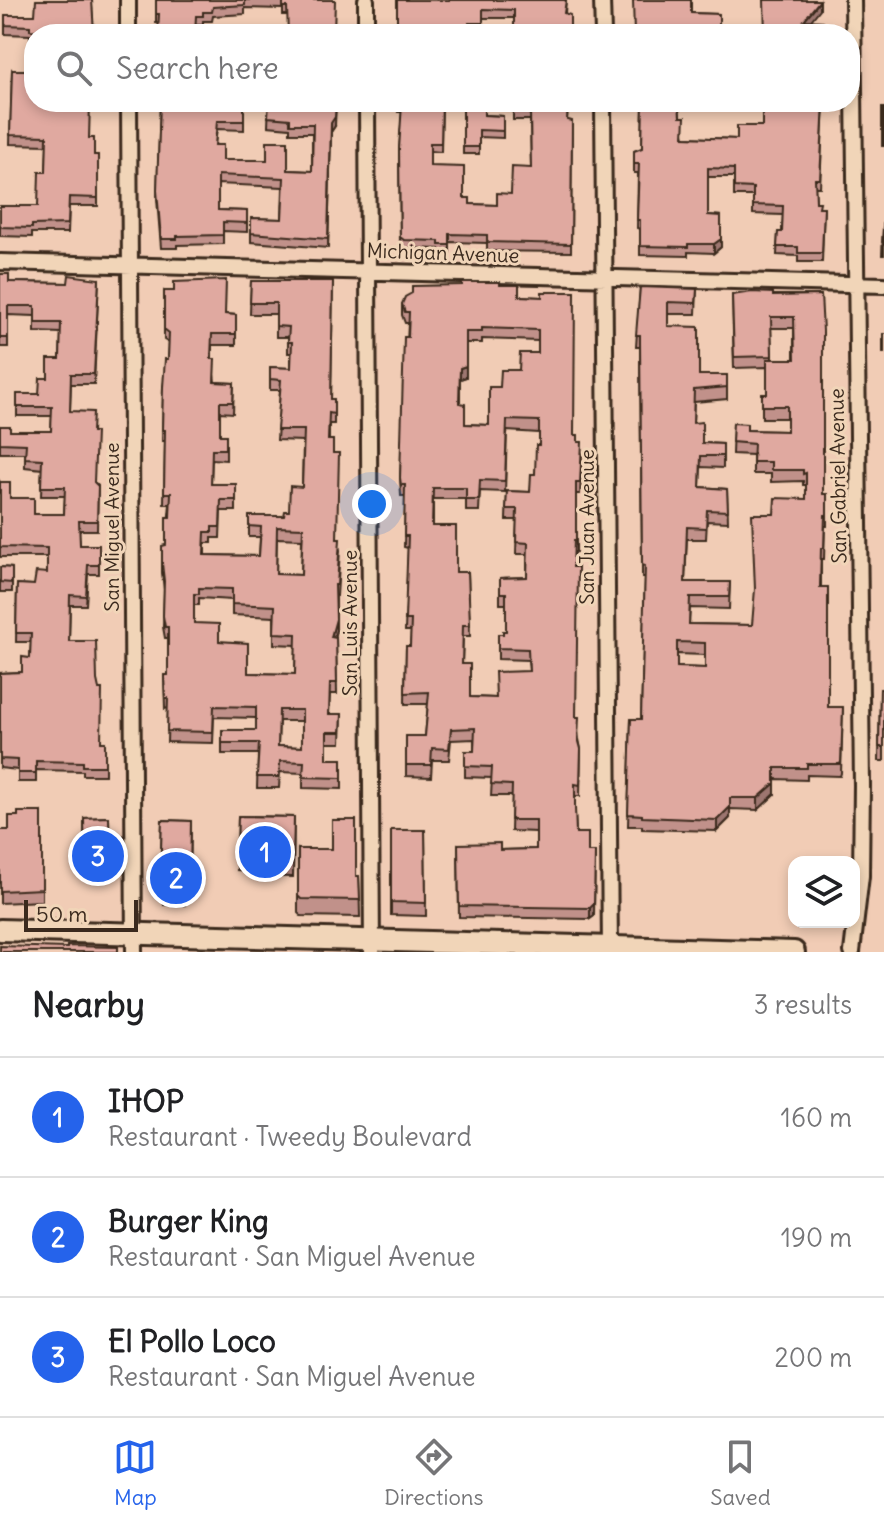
<!DOCTYPE html>
<html lang="en">
<head>
<meta charset="utf-8">
<style>
  :root { --surface:#fff; --page:#f6f6f6; --text:#202124; --muted:#757577; --line:#e0e0e0; --accent:#2563eb }
  body { margin:0; font-family:Delius,sans-serif; background:var(--page); color:var(--text) }
  .controls { position:absolute; right:24px; bottom:24px; display:grid; overflow:hidden; border-radius:16px; box-shadow:0 4px 12px #0003 }
  .controls button { width:72px; height:72px; display:grid; place-items:center; padding:0; border:0; border-bottom:2px solid var(--line); background:var(--surface); color:var(--text); font:40px sans-serif }
  .scale { position:absolute; left:24px; bottom:20px; width:114px; box-sizing:border-box; padding-left:8px; border:4px solid #3b2a1e; border-top:0; font-size:22px; line-height:28px; white-space:nowrap; color:#3b2a1e; -webkit-text-stroke:6px #f1d5b8; paint-order:stroke }
  .you { position:absolute; left:372px; top:504px; width:28px; height:28px; margin:-20px; border:6px solid #fff; border-radius:50%; background:#1a73e8; box-shadow:0 0 0 12px #1a73e833 }
  .badge { display:grid; place-items:center; width:52px; height:52px; border-radius:50%; background:var(--accent); color:#fff; font-size:26px; font-weight:700 }
  .pin { position:absolute; translate:-50% -50%; border:4px solid #fff; box-shadow:0 2px 8px #0006 }
  .list { margin:0; padding:0; list-style:none }
  h2 { display:flex; justify-content:space-between; align-items:center; height:104px; margin:0; padding:0 32px; font-size:34px }
  h2 small { font-size:26px; font-weight:400; color:var(--muted) }
  .list li { display:grid; grid-template-columns:52px 1fr auto; gap:24px; align-items:center; box-sizing:border-box; height:120px; padding:0 32px; border-top:2px solid var(--line) }
  .list b { display:block; font-size:30px; white-space:nowrap }
  .list p { margin:0; font-size:26px; white-space:nowrap; color:var(--muted) }
  .list em { font-size:26px; font-style:normal; color:var(--muted) }
  .icon { flex:none; width:44px; height:44px; fill:none; stroke:currentColor; stroke-width:2; stroke-linecap:round; stroke-linejoin:round }
  .map { position:relative; flex:none; width:884px; height:952px; overflow:hidden }
  .search { position:absolute; background:var(--surface); box-shadow:0 4px 12px #0003; left:24px; right:24px; top:24px; height:88px; display:flex; align-items:center; gap:20px; box-sizing:border-box; padding:0 28px; border-radius:32px; color:var(--muted); font-size:30px }
  .sheet { height:464px; background:var(--surface) }
  nav { display:flex; justify-content:space-around; align-items:center; box-sizing:border-box; height:112px; border-top:2px solid var(--line); background:var(--surface); font-size:22px; color:var(--muted) }
  nav a { display:grid; justify-items:center; gap:4px }
  nav .on { color:var(--accent) }
  .map>svg:first-child { display:block }
</style>
</head>
<body>
<div class="map">
<svg width="884" height="952" viewBox="0 0 884 952">
  <rect width="100%" height="100%" fill="#f1ccb5"/>
  <filter id="ink" filterUnits="userSpaceOnUse"><feTurbulence type="fractalNoise" baseFrequency=".0125" numOctaves="2"/><feDisplacementMap in="SourceGraphic" scale="16" xChannelSelector="R" yChannelSelector="G"/><feConvolveMatrix kernelMatrix="1 2 1 2 8 2 1 2 1" color-interpolation-filters="sRGB"/></filter>
  <g filter="url(#ink)">
    <g fill="none" stroke-linecap="round" stroke-linejoin="round">
      <!-- minor casing -->
      <g stroke="#3b2a1e" stroke-width="20">
        <path id="minor" d="M128 0V34
          M366 0V34
          M602 0 603 34
          M129 102 134 952
          M367 102 372 952
          M603 102 610 952
          M0 262 884 285
          M852 952 861 876 862 785 853 0"/>
      </g>
      <!-- secondary casing -->
      <g stroke="#3b2a1e" stroke-width="26">
        <path id="secondary" d="M0 930 794 952"/>
      </g>
      <!-- minor -->
      <use href="#minor" stroke="#f1d5b8" stroke-width="14"/>
      <!-- secondary -->
      <use href="#secondary" stroke="#f1d5b8" stroke-width="20"/>
    </g>
    <!-- wall -->
    <path fill="#c1918a" stroke="#3b2a1e" stroke-width="2" fill-rule="evenodd" d="M156 0H335L287 15H283V9L245 8V14L213 16 212 21H203V25L156 23Z
      M397 0H566L565 13 514 18H483V31H469V34H397Z
      M92 6 94 34H34V39L30 38V35L5 34V15H35Z
      M691 13 719 14V34H634Z
      M12 70 34 102 90 138 94 155H98V206H69L68 233H32V237L0 236V206H38L46 172 47 145 10 144Z
      M160 102H244V130L217 129 215 145 223 160 288 170 312 171V133H290V128L268 126 269 102 335 126 331 132 328 248 251 242V218L282 219 283 187 218 184V210L247 211V232L223 231V244L177 245V248H161L157 199Z
      M399 102H442L441 152 430 151V166L470 204 497 205 511 194 531 168 530 120H513V102H569L568 106 567 120 572 121 571 252 487 251V243L450 242V253L439 254V249L404 248 400 246 399 149 402 112H398Z
      M463 102 484 115 503 116V138L479 137V154H463Z
      M637 102H679L680 117 685 137 737 139 762 126 824 102 820 187H815L816 202 819 207H824L822 262H798V256L777 255 778 232H782L783 215 753 214V196H734V177H708V215L721 216V247L714 253 688 252V256L640 255V229L637 228 638 173H634V151L642 148 643 107H638Z
      M882 108H884V146H882Z
      M884 209V255H882Z
      M0 274 9 282 68 283 99 279 94 384H71L70 411 93 432 94 482 98 486 97 530H79L80 545H99V574H88L86 605H70L69 641 97 680 101 742H105V775H83V771L36 770V782H18V770L0 768V673L22 672 30 658 31 642H16L17 584 34 585 47 573V557H0V482L10 498 34 514H64L65 496H41L42 469 25 467V453H0V426L10 431H51L52 416H17V394H39L60 359 61 333 35 332V316L8 315V347H0Z
      M251 281H333L331 399H334V424H329V440L333 453 337 539 340 550 337 596H336V630L334 638H336L337 694H330L329 714H342L341 743H327V759H342V789L303 788V773L280 772 279 788H257L258 754H222V730H256V718L214 717 213 743 167 742 168 708 165 709 164 675H168V638H165L163 627 164 590 162 573V546L166 545 170 504H164L165 441H162L163 387 168 359 169 343 164 340V291L225 314 236 315V345H212V359L215 382 234 383 233 413 220 412V435H226V460L212 459 211 484H236V511H221L220 538H212V543H205V555L259 556 260 537H249V516H284L289 511 302 487 303 441 277 440 280 390H270V367L291 368V353H288V337H276V314H250ZM277 538 302 539 301 575 276 574ZM199 598 232 600V615L274 617V644L296 645 295 674 248 673 219 641 194 623V605H199ZM279 721H302V747L278 746Z
      M500 285 519 296 542 297 574 435 582 454 580 494H576V552H574L573 567 576 717 579 739 581 749 580 796H575V813L576 833 588 852 594 916 590 919 459 917 458 844 500 850 536 849V832L511 831 512 796H491L492 778 465 777V751H474V739L451 740 449 760H432L431 777 406 776V736H425L428 704H405L406 646H410L411 631H405L408 548 404 547 405 496H401L400 478 408 323H405L402 315V304L446 286ZM482 339 538 341V353L500 387 489 425 465 424 460 403V379L466 377V343H482ZM507 431 539 433V445L535 474 530 492 507 491 506 520H517L516 554H527V577L500 578V604H506V631L503 634 498 648V659L528 660 529 671 496 698 470 697 462 664 463 636H470L468 572H456L433 526V499H466V511H479L480 491 505 492Z
      M640 287 697 289 696 314H668V326L699 375H727V399L694 402 693 423 702 443 723 444V468L701 467 700 487 727 489 728 522 707 521 706 539H687L685 582H730L729 609 690 608 689 624 752 625 774 514 806 499V485H803V481L771 482V474H753V455L732 454 733 423 747 430 787 431V418H762V394H767V367L734 368 732 295H821L823 494H827V526H825L824 559H821V587L828 707H843L841 773 840 776 807 775V780L775 779V794L758 810 730 809V818L717 831 642 829V826H628L631 719H641L645 577H642V567L640 354V347H636ZM771 328H794V359H772ZM677 654 705 655V668L677 667Z
      M0 567 12 568V592H0Z
      M880 689H884V761H879Z
      M42 812V901L0 903V830H9L18 816Z
      M238 816 294 817 293 877 252 876V871L237 870Z
      M109 817 110 880H85L84 818Z
      M162 820 191 821 190 892H187L185 905H164V895H160Z
      M391 830H425L426 916 391 915Z
      M298 849 356 876H359L360 917 301 916 298 913Z"/>
    <!-- shaded-wall -->
    <path fill="#9d7670" stroke="#3b2a1e" stroke-width="2" d="M820 1V9L804 29V20Z
      M336 102 335 126 331 132 328 248 331 123Z
      M721 239V247L714 253V244Z
      M466 366V377L460 379V368Z
      M336 619V630L331 648V637Z
      M775 783V794L758 810V798Z
      M730 807V818L717 831V820Z
      M595 852 594 916 590 919V908Z
      M187 875V892L185 905V888Z"/>
    <!-- building -->
    <path fill="#e0a9a0" stroke="#3b2a1e" stroke-width="2" fill-rule="evenodd" d="M36 0H92L94 34H61V31L30 30V26L5 25V15H35Z
      M156 0H245V5L213 7 212 12H203V16H196L195 34H158L159 14H156Z
      M269 0H335L334 34H288L287 7H283V0Z
      M397 0H566L564 13 570 15V34H514V10L483 9V23H469V26H466V34H397Z
      M633 0H691V13L719 14V31L699 30V34H634Z
      M764 0H820L804 20 823 21 824 34H765Z
      M12 70H34V102H90L89 138H94V155H98V198L69 197 68 224 32 225V228L0 227V206H38L39 172H46L47 136 10 135Z
      M160 102H244V121H217L215 145H223V160H267V141H288V170L312 171 313 124H290V119L268 117 269 102H336L335 117 331 123 328 239 251 233V218L282 219 284 178 218 175V210L247 211V223L223 222V235L177 236V239H161L157 190Z
      M399 102H442L441 143H430V166L464 167V198H470V204L497 205V193L511 194 512 167 531 168 530 112 513 111V102H568L567 120 572 121 571 244 487 242V235L450 234V245H439V241L404 240 400 237 399 149 402 104H398Z
      M463 102H484V115L503 116V131L479 130V147H463Z
      M643 102H679L680 117H685L684 137 737 139V126H762V102H824L820 179H815L816 202H820L819 207H824L822 253H798V247H777L778 232H782L783 206 753 205V188L734 187V169L708 168V215L721 216V239L714 244H688V247L640 246V220H637L639 164H634V151L642 148Z
      M882 108H884V132H882Z
      M884 209V242H882Z
      M0 274H9V282L68 283 69 275 99 279 94 374H71L70 411 93 412 92 432H96L94 482 98 486 97 521H79L80 545H99V565H88L86 596 70 595 69 641H96L97 680 99 689H102L101 742H105V766H83V762L36 761V773H18V760L0 759V673L22 672V657L30 658 31 633H16L17 584 34 585 36 572 47 573V548L0 547V482H10V498H34V514H64L65 487H41L42 459 25 458 26 444 0 443V426H10V431H51L52 407H17V394H39L40 378H48V359H60L61 323H35V306H8V338H0Z
      M226 280 225 314 236 315V334H212L211 359H215L214 382 234 383 233 402H220V435H226V449H212L211 484H236V500H221L220 527H212V532H205L204 555 259 556 261 527 249 526V516H284L285 511H289L290 486 302 487 304 430H277L281 380 270 379V367L291 368 292 342H288L289 327 276 326V303H250L251 281H333L331 399H334V414L329 413 328 440H333V453H339L337 539H340L337 585H335L336 619 331 637 336 638 337 683H330L329 714H342L341 732H327V759H342V778L303 777 304 762 280 761 279 777H257L259 743H222V730H256V707L214 706 213 732 167 731 168 698H165L164 675H168V627H165L163 616 164 581 162 563V546L166 545V517H170L171 493H164L165 430H162L163 387 165 359H168L169 333 164 329V291H174V282ZM277 527 303 528 301 575 276 574ZM199 588 232 589V604L275 606 274 633 296 634 295 674 248 673V643L219 641V624L194 623V594H199ZM279 710H302V747L278 746Z
      M462 282H500V285H519V296L542 297V292H575L574 435H578V442H582L580 483H576V540H574L573 567H578L576 717H579L578 738 581 749 580 785 575 784V808L576 833H588V852H595L594 904 590 908 459 906 458 844 500 843V850L536 849V820H511L512 785 491 784 492 767 465 766V751H474L475 728 451 729 449 749 432 748 431 765H406V736H425L429 692 405 693 406 646H410L411 620H405L408 536H404L405 485H401L400 478 404 337H408L409 312H405L402 304 405 297 412 293V286L462 285ZM482 328 538 330V353H520L519 370H501L500 387H489V425L465 424V404L459 403 460 368 466 366V332H482ZM507 420 539 421V445H536L535 474H531L530 492 507 491 506 509H517L516 542 528 543 527 577 500 578V593H506V631H503V634H498V648L528 649 529 671 495 672 496 698 470 697V664H462L463 625H470L468 572H456V526H432L433 488H466V500H479L480 480 505 481Z
      M640 287 697 289 696 303 668 302V326L699 327V375H727V387L694 390 693 423 702 422V443L723 444V456H701L700 487 727 489 728 511 707 510 706 528 687 527 685 582H730L729 597H690L689 624 752 625 755 589 752 514H774L775 498 806 499V473L803 474V470H771V462H753L754 444 732 442 733 423 747 424V430L787 431V406H762V394H767V359H795L794 317H771L772 356 734 357 732 295 752 292 773 293V296L821 295 823 331V494H827V515H825L824 548H821L820 587H828V707H843L841 762 840 764H807V768H775V783L758 798H730V807L717 820 642 817V815L628 814 631 719H641L645 566 642 565V555L640 343V335H636ZM677 642 705 643V668L677 667Z
      M883 334H884V353H883Z
      M0 567 12 568V583L0 582Z
      M880 689H884V747H879Z
      M18 812H42V889L0 891V830H9V816H18Z
      M238 816 294 817 293 860 252 859V854L237 853Z
      M109 817 110 867 85 868 84 818Z
      M162 820 191 821 190 875H187L185 888H164V878H160Z
      M332 820H356V876H359L360 900 301 899 298 896V849H332Z
      M391 830H425L426 903 391 902Z
      M0 946 67 948V946L118 947V952H0Z"/>
  </g>
  <g text-anchor="middle" stroke-width="6" stroke-linejoin="round" paint-order="stroke">
    <!-- street labels -->
    <g font-size="20" fill="#3b2a1e" stroke="#f1d5b8">
      <text transform="translate(443 253) rotate(2)" y="7">Michigan Avenue</text>
      <text transform="translate(838 476) rotate(-91)" y="7">San Gabriel Avenue</text>
      <text transform="translate(112 527) rotate(-90)" y="7">San Miguel Avenue</text>
      <text transform="translate(587 527) rotate(-90)" y="7">San Juan Avenue</text>
      <text transform="translate(350 623) rotate(-90)" y="7">San Luis Avenue</text>
    </g>
  </g>
</svg>
<div class="controls">
<button><svg class="icon" aria-label="layers" viewBox="0 0 24 24"><path d="M12 4l9 5-9 5-9-5zM3 14l9 5 9-5"/></svg></button>
</div>
<div class="scale">50 m</div>
<div class="you"></div>
<div class="pin badge" style="left:265px;top:852px">1</div>
<div class="pin badge" style="left:176px;top:878px">2</div>
<div class="pin badge" style="left:98px;top:856px">3</div>
<div class="search"><svg class="icon" aria-label="search" viewBox="0 0 24 24"><circle cx="10" cy="10" r="6"/><path d="M15 15l6 6"/></svg>Search here</div>
</div>
<section class="sheet">
<h2>Nearby<small>3 results</small></h2>
<ul class="list">
<li><span class="badge">1</span><div><b>IHOP</b><p>Restaurant · Tweedy Boulevard</p></div><em>160 m</em></li>
<li><span class="badge">2</span><div><b>Burger King</b><p>Restaurant · San Miguel Avenue</p></div><em>190 m</em></li>
<li><span class="badge">3</span><div><b>El Pollo Loco</b><p>Restaurant · San Miguel Avenue</p></div><em>200 m</em></li>
</ul>
</section>
<nav>
<a class="on"><svg class="icon" aria-label="map" viewBox="0 0 24 24"><path d="M3 6l6-2 6 2 6-2v14l-6 2-6-2-6 2zM9 4v14M15 6v14"/></svg>Map</a>
<a><svg class="icon" aria-label="directions" viewBox="0 0 24 24"><path d="M12 3l9 9-9 9-9-9zM9 14v-3h6M13 9l2 2-2 2"/></svg>Directions</a>
<a><svg class="icon" aria-label="saved" viewBox="0 0 24 24"><path d="M7 4h10v16l-5-4-5 4z"/></svg>Saved</a>
</nav>
</body>
</html>
